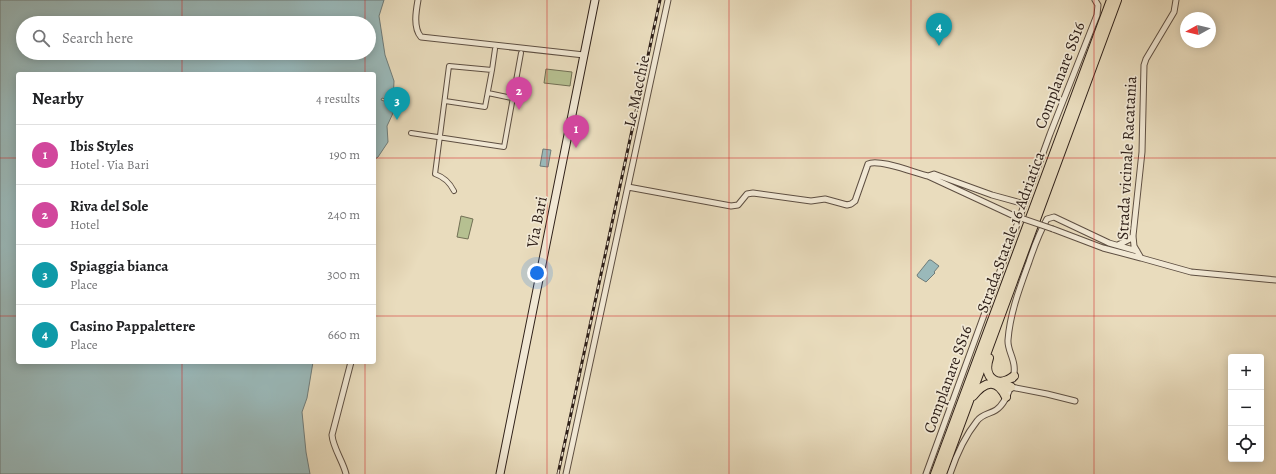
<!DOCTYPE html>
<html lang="en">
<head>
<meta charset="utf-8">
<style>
  :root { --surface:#fff; --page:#f2f2f2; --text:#202124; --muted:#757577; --line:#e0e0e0; --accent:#8f2418 }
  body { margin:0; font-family:Alegreya,serif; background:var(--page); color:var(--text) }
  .controls { position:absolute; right:12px; bottom:12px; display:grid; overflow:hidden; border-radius:4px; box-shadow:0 2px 10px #0003 }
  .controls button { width:36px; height:36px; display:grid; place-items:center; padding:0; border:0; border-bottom:1px solid var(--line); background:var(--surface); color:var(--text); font:20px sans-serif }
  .compass { position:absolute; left:1180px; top:12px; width:36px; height:36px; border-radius:50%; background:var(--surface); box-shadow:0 2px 10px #0003; rotate:262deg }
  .you { position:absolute; left:537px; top:273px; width:14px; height:14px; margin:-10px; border:3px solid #fff; border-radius:50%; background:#1a73e8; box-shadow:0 0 0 6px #1a73e833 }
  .badge { display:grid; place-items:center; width:26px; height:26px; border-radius:50%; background:var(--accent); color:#fff; font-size:13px; font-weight:700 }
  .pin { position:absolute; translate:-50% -33px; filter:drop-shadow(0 1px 2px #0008) }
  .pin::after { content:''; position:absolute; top:21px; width:14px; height:12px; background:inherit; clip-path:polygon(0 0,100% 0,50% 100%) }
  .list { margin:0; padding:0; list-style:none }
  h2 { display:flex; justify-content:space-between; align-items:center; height:52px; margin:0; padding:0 16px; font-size:17px }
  h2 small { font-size:13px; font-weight:400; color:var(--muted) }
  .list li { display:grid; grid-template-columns:26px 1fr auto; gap:12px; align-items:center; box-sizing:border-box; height:60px; padding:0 16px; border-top:1px solid var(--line) }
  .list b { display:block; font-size:15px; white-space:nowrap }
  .list p { margin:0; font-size:13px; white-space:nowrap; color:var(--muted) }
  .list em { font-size:13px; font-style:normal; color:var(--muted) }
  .icon { flex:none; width:22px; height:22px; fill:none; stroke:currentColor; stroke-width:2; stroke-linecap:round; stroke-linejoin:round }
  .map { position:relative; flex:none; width:1276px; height:474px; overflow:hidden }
  .search { position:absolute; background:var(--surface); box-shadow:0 2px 10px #0003; left:16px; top:16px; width:360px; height:44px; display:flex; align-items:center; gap:10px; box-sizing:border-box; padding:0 14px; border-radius:22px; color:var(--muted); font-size:15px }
  .panel { position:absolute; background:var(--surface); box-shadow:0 2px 10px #0003; left:16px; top:72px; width:360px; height:292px; border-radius:4px }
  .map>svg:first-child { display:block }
</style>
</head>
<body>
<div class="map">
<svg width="1276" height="474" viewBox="0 0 1276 474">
  <rect width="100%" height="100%" fill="#e9dcbd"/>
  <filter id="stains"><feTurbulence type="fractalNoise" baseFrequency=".005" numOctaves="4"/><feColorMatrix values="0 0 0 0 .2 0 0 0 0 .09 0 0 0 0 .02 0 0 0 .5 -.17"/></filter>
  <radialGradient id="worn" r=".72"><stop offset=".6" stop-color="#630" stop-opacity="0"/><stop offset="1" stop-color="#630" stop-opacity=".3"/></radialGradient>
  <!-- green -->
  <path fill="#b6c091" stroke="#727055" d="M546 69 572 72 570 86 544 83Z
    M461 216 473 219 468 239 457 237Z"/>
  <!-- water -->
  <path fill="#9ab9ba" stroke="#6f7c7a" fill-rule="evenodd" d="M0 0H384L379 16 385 55 394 81 393 102 382 98 381 100 393 104 394 111 387 126 388 142 378 157 374 160V74H18V362H313L307 398 302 412 306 452 310 474H0ZM23 23H369V53H23Z
    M543 149 551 150 548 167 540 166Z
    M929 260H931L939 266 934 272 935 273 926 282 918 277 917 275Z"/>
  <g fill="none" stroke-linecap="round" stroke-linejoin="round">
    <!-- pedestrian casing -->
    <g stroke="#5e4f42" stroke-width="6">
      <path id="pedestrian" d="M492 70 495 49
        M488 93 512 98
        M445 101 485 107 492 70 449 66 435 174C444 177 450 183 454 191
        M411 133 504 147 521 53"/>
    </g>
    <!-- minor casing -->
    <g stroke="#5e4f42" stroke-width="7">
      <path id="minor" d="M418 0C416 11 413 28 421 37L584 55
        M1176 0 1174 12 1146 59 1144 65 1142 152 1133 236 1134 246 1141 258 1191 272 1276 280
        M628 187 731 206 738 205 747 194 753 193 811 201 825 199 847 205 851 204 855 201 868 164C878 158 915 173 928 176
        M1012 215 928 176 934 174 992 195 1021 203 1023 208
        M1053 229 1103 248 1141 258
        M1118 245 1130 239 1133 236
        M1013 379C1018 361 1007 352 1008 340 1010 313 1020 287 1029 262 1034 247 1039 233 1047 219L1054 217 1109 243 1137 251
        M1011 387 1047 394 1075 401
        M346 474C343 461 333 448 332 435L351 362
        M566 474 668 0
        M926 474 1050 134 1097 15 1098 5 1095 0
        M950 474C956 456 965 436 977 421 982 414 990 414 996 410 1004 405 1008 394 1011 386"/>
    </g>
    <!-- secondary casing -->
    <g stroke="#2f2019" stroke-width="9">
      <path id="secondary" d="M500 474 595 0"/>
    </g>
    <!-- trunk casing -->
    <g stroke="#2f2019" stroke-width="10">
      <path id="trunk" d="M989 358C982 378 998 389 1014 376
        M1003 389 1011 387
        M973 396C985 381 997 378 1006 397
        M935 474 1111 0
        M942 474 1117 0"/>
    </g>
    <!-- pedestrian -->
    <use href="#pedestrian" stroke="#f1e8d4" stroke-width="4"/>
    <!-- minor -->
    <use href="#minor" stroke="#f1e8d4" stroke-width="5"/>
    <!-- secondary -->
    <use href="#secondary" stroke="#f1e8d4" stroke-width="7"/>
    <!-- trunk -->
    <use href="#trunk" stroke="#e9dcbd" stroke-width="8"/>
    <!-- rail casing -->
    <g stroke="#2f2019" stroke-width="3">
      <path id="rail" d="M558 474 660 0"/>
    </g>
    <!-- rail -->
    <use href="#rail" stroke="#f1e8d4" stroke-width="1.5" stroke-dasharray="4.5" stroke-linecap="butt"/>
    <!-- minor-bridge casing -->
    <g stroke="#5e4f42" stroke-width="7" stroke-linecap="butt">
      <path id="minor-bridge" d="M1012 215 1053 229"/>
    </g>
    <!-- minor-bridge -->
    <use href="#minor-bridge" stroke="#f1e8d4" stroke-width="5"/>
  </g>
  <!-- grid -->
  <path fill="none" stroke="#d62828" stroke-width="1" stroke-opacity="0.55" d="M182 0V23M365 0V23M547 0V474M729 0V474M911 0V474M1094 0V474M182 53V74M365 53V74M0 158H18M374 158H1276M0 316H18M374 316H1276M182 362V474M365 362V474"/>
  <g text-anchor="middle" stroke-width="3.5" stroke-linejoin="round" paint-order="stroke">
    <!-- street labels -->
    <g font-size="16" fill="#2f2019" stroke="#f1e8d4">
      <text transform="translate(1059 75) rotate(-69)" y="6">Complanare SS16</text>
      <text transform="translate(636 91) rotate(-78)" y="6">Le Macchie</text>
      <text transform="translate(1126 158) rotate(-87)" y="6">Strada vicinale Racatania</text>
      <text transform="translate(536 222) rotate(-79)" y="6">Via Bari</text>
      <text transform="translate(1010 232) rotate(-70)" y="6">Strada Statale 16 Adriatica</text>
      <text transform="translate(947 379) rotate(-70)" y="6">Complanare SS16</text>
    </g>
  </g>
  <rect width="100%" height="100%" filter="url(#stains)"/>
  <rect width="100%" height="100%" fill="url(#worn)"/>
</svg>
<div class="controls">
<button>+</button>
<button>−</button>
<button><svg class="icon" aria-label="locate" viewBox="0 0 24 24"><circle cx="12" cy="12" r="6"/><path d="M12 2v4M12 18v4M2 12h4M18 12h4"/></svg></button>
</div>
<svg class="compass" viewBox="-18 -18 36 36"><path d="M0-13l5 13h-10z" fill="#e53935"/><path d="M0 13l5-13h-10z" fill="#757577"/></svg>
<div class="you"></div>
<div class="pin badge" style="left:576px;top:148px;background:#d1479c">1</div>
<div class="pin badge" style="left:519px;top:110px;background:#d1479c">2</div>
<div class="pin badge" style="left:397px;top:120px;background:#0f9aa8">3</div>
<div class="pin badge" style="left:939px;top:46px;background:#0f9aa8">4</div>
<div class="search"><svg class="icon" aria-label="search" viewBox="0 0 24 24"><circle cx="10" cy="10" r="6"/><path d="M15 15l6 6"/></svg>Search here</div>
<section class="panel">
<h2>Nearby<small>4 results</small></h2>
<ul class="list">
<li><span class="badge" style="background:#d1479c">1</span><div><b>Ibis Styles</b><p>Hotel · Via Bari</p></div><em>190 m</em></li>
<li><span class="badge" style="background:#d1479c">2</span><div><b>Riva del Sole</b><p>Hotel</p></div><em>240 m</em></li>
<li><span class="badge" style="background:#0f9aa8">3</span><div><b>Spiaggia bianca</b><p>Place</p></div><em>300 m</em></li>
<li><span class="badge" style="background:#0f9aa8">4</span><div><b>Casino Pappalettere</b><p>Place</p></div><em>660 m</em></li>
</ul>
</section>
</div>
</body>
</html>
